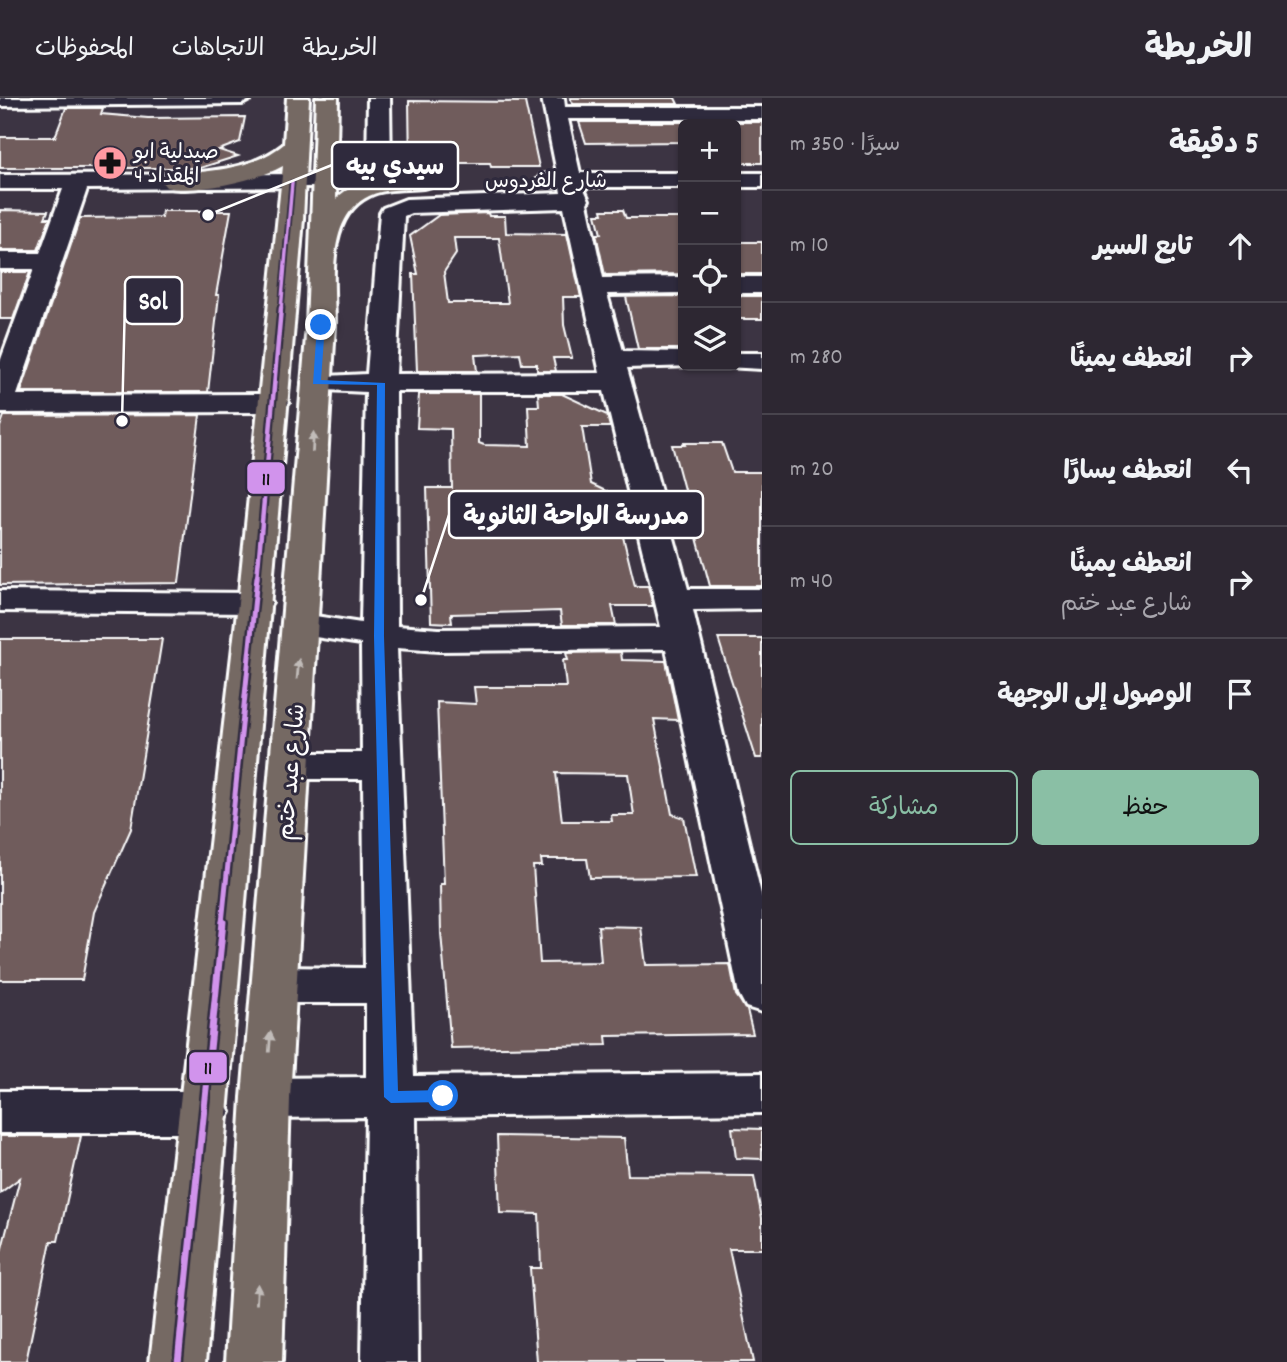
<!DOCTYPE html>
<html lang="ar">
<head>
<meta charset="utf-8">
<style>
  :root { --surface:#2d2732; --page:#39333e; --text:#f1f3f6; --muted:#a7a5ac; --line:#48444d; --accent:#8abfa5 }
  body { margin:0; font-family:Dekko,"Playpen Sans Arabic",sans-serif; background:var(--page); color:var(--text); direction:rtl }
  .controls { position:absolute; right:21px; top:21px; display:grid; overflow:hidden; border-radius:10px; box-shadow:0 2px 5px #0004 }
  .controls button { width:63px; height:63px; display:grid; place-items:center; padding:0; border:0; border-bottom:2px solid var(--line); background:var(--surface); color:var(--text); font:35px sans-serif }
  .stop { position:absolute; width:21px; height:21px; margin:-16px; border:5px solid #1a73e8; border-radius:50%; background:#fff }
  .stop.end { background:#1a73e8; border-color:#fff; box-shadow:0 2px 7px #0008 }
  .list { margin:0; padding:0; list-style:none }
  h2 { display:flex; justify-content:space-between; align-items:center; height:91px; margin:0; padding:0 28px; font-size:30px }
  h2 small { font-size:23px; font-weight:400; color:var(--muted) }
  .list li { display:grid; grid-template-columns:46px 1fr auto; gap:21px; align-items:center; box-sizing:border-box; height:112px; padding:0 28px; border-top:2px solid var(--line) }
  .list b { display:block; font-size:26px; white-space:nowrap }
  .list p { margin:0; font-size:23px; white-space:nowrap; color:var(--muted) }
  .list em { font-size:23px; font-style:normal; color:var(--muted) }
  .actions { display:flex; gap:14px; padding:21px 28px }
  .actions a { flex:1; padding:16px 0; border:2px solid var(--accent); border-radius:10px; text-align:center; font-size:24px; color:var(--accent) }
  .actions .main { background:var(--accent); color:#111 }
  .icon { flex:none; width:38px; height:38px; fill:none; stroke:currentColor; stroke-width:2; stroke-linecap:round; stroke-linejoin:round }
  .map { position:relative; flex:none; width:762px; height:1264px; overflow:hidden; direction:ltr }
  header { display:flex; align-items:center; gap:42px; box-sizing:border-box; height:98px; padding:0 35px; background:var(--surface); border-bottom:2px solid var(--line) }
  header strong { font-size:33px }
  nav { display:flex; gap:38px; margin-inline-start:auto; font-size:24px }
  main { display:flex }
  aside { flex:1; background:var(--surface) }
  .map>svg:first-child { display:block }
</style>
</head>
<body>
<header>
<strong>الخريطة</strong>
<nav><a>الخريطة</a><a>الاتجاهات</a><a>المحفوظات</a></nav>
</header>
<main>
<aside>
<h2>5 دقيقة<small>سيرًا · 350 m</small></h2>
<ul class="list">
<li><svg class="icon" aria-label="ahead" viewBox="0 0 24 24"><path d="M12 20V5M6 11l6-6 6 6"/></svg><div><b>تابع السير</b></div><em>10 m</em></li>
<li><svg class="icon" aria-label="right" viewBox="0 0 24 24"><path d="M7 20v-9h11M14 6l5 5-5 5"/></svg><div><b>انعطف يمينًا</b></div><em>280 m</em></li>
<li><svg class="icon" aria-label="left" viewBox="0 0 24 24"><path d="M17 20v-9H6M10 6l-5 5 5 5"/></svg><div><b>انعطف يسارًا</b></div><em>20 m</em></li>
<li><svg class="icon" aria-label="right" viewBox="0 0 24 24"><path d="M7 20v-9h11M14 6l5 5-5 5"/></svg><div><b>انعطف يمينًا</b><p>شارع عبد ختم</p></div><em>40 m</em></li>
<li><svg class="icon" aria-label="arrive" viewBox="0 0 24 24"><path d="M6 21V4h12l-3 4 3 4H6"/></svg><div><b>الوصول إلى الوجهة</b></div></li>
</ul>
<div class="actions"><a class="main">حفظ</a><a>مشاركة</a></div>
</aside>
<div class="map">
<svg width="762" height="1264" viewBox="0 0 762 1264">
  <rect width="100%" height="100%" fill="#3c3443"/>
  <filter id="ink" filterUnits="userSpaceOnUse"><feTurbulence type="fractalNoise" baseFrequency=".0143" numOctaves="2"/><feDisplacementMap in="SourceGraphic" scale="14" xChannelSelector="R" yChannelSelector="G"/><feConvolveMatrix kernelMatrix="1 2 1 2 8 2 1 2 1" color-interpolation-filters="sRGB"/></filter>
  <g filter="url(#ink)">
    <!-- building -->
    <path fill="#6f5b5c" stroke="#fff" stroke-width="2" fill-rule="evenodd" d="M570 0H675L678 6H573Z
      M409 3 525 4 539 69H491L490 65H436V69L410 68Z
      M66 10H103L101 16 148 20 245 19 240 44 219 52 238 58 200 70H0V39H55Z
      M579 24H683V44L586 45Z
      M736 24H762V65H736Z
      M0 112 48 113 45 120H50L38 152H0Z
      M602 112H623L626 120H683V176L605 177 596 136H601L596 116H603Z
      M162 113H231L216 197H219L208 294H21L80 120 161 119Z
      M488 115 489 118H505L506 135 567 136 581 199H563L564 227 572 260H553L556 273H537V266H522L520 255 479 257H475L477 273H417L413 176H418L410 138 439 117ZM454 140H499L508 205H448L444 174 456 156Z
      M736 144H762V176H736Z
      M0 174H30L13 221H0Z
      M683 198V251H638L626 199H610Z
      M736 198H762V221H736Z
      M419 296H479V345L484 347 530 348 528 308H539L538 296H562L607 317 610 329H582L591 386 618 399V418L635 488H648L653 508H612L616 527H562L560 513 451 516 452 525 431 524 427 390H452L451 331 417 330Z
      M200 317 179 485 0 487V329L4 318Z
      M684 345H722L732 374H762V488H710L672 347H685Z
      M718 540H762V660H756Z
      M0 541H162L131 731 94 814 82 882H0Z
      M621 554 622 562 666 563 678 622 654 621 672 716 684 720 696 779 590 780 587 761H541L542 768H533L540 865 601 864 598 828 641 829 646 867 730 866 736 897 747 912 753 936 606 938 607 947 451 950 441 835 440 786H444L437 604 476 606 474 589H566L563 562H568L566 555ZM556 675 628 676 634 717H611L612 723H562Z
      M732 1030 762 1031V1061L736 1060Z
      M0 1038H81L58 1143H51L26 1264H0V1158L20 1080 0 1095Z
      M497 1038 624 1040 628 1077 754 1078 762 1120V1151H729L753 1264H537L530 1170H541L539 1116 500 1115Z"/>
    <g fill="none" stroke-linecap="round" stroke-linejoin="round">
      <!-- minor casing -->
      <g stroke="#fff" stroke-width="6">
        <path id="minor" d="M0 0H253L242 6 0 8Z
          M368 0H390L391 76 427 78 431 83 427 88 87 91 17 297 274 296 284 299 289 305 284 311 274 314 0 315V264L34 171H0V155H40L63 91H0V77L367 76Z
          M542 0H564L565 9H762V21H568L580 75H683V89H583L589 102 587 105 603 180 683 179V195L607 196 623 253 683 254V268H693L627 270 688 491H762V511L693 512 762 800V914L746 909 739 896 666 551 439 553 397 550 414 978 762 975V1015L416 1019 418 1264H362L366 1019 266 1020 249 1014 242 1000 249 986 266 980 366 979V905H274L258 899 251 887 258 875 274 869 365 870 363 681H290L276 677 270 668 276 659 290 655H362L361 546 289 535 284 527 289 519 302 516 361 525 366 294 306 291 302 285 306 279 367 276 380 115 383 110 406 101 561 95 560 89 541 87 537 82 541 77 557 75ZM564 110 600 275 396 276 404 118 411 115ZM396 293H604L661 529 439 531 397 528Z
          M736 75H762V89H736Z
          M736 179H762V195H736Z
          M736 255H762V271L726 269 736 268Z
          M0 493 255 495 267 498 272 505 267 512 255 515 0 513Z
          M0 993H205L222 1000 230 1014 222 1028 205 1035H0Z"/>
      </g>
      <!-- major casing -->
      <g stroke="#fff" stroke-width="6">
        <path id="major" d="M287 0H309L303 121 206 1264H150L238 505 283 68C258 82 194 96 166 89L162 84 166 79 174 77C214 72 252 72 284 46Z
          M316 0H338L336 101C358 78 393 79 423 76L431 78 435 83 431 88 423 90C407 92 384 90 369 98 324 120 335 187 335 227L290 1000 282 1264H226L242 1000 307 227Z"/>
      </g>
      <!-- minor -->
      <use href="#minor" fill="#2f2a3d" fill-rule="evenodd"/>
      <!-- major -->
      <use href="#major" fill="#756964" fill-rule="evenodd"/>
      <!-- bus-1-far3 casing -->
      <g stroke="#2f2a3d" stroke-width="7">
        <path id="bus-1-far3" d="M281 212 292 85"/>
      </g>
      <!-- bus-1-far2 casing -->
      <g stroke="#2f2a3d" stroke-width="9">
        <path id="bus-1-far2" d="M257 481 281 210"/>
      </g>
      <!-- bus-1-far1 casing -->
      <g stroke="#2f2a3d" stroke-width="10">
        <path id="bus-1-far1" d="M222 825 257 479"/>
      </g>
      <!-- bus-1 casing -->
      <g stroke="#2f2a3d" stroke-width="12">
        <path id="bus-1" d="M178 1264 223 824"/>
      </g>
      <!-- bus-1-far3 -->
      <use href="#bus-1-far3" stroke="#d193ec" stroke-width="3.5"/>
      <!-- bus-1-far2 -->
      <use href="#bus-1-far2" stroke="#d193ec" stroke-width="4.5"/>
      <!-- bus-1-far1 -->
      <use href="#bus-1-far1" stroke="#d193ec" stroke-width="5"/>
      <!-- bus-1 -->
      <use href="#bus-1" stroke="#d193ec" stroke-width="7"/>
    </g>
    <!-- one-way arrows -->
    <defs><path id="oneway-solid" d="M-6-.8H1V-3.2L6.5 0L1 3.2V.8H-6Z" transform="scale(1.75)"/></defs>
    <g fill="#c1bcb9">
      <use href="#oneway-solid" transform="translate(313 344) rotate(-87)"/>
      <use href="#oneway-solid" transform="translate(298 571) rotate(-85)"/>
      <use href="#oneway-solid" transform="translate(270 944) rotate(-86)"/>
      <use href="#oneway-solid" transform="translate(257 1196) rotate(-87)"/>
    </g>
  </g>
  <!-- route -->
  <path fill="#1a73e8" d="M321 225 325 227 321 282 385 285 384 538 398 993 443 992 450 998 443 1004 391 1005 384 999 374 538 377 287 313 286 317 227Z"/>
  <!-- icons -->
  <defs>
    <g id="pharmacy-disc" transform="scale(1.75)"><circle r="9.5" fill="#ff9aa2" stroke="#2f2a3d"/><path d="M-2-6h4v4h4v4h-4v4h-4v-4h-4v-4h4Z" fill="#111"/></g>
  </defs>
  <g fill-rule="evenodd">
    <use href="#pharmacy-disc" x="110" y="65"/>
  </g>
  <g text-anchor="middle" stroke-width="6" stroke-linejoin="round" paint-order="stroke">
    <!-- far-poi labels -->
    <g font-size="21" fill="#fff" stroke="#2f2a3d" text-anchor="start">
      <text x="134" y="60">صيدلية ابو<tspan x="134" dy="24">المقداد 4</tspan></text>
    </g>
    <!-- far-street labels -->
    <g font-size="21" fill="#fff" stroke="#2f2a3d">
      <text x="546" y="89">شارع الفردوس</text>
    </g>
    <!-- street labels -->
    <g font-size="24" fill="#fff" stroke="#2f2a3d">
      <text transform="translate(290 674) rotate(-85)" y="8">شارع عبد ختم</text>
    </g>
  </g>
  <!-- callouts -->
  <path fill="none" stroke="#fff" stroke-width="2.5" d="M208 117L332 67M122 323L125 202M421 502L449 417"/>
  <g fill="#fff" stroke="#2f2a3d" stroke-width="2.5">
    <circle cx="208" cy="117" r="7"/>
    <circle cx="122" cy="323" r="7"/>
    <circle cx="421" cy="502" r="7"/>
  </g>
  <g fill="#2f2a3d" stroke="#fff" stroke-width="2.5">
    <rect x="332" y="44" width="126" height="47" rx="7"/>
    <rect x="125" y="179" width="57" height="47" rx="7"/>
    <rect x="449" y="393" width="254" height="47" rx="7"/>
  </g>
  <g font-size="26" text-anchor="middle" font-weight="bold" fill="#fff">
    <text x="395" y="76">سيدي بيه</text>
    <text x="153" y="211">Sol</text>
    <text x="576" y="426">مدرسة الواحة الثانوية</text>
  </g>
  <g stroke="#2f2a3d" stroke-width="2.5">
    <rect x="246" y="363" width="40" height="34" rx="7" fill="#d193ec"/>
    <rect x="188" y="953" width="40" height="33" rx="7" fill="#d193ec"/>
  </g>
  <g font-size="19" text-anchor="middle" font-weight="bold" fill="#111">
    <text x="266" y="387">11</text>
    <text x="208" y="976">11</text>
  </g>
</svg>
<div class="controls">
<button>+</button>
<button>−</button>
<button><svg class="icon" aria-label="locate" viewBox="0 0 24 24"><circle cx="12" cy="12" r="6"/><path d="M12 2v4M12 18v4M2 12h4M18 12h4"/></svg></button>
<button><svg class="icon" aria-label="layers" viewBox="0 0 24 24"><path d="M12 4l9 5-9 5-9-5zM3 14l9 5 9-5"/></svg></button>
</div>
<div class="stop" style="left:443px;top:998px"></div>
<div class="stop end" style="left:321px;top:227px"></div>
</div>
</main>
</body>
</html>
